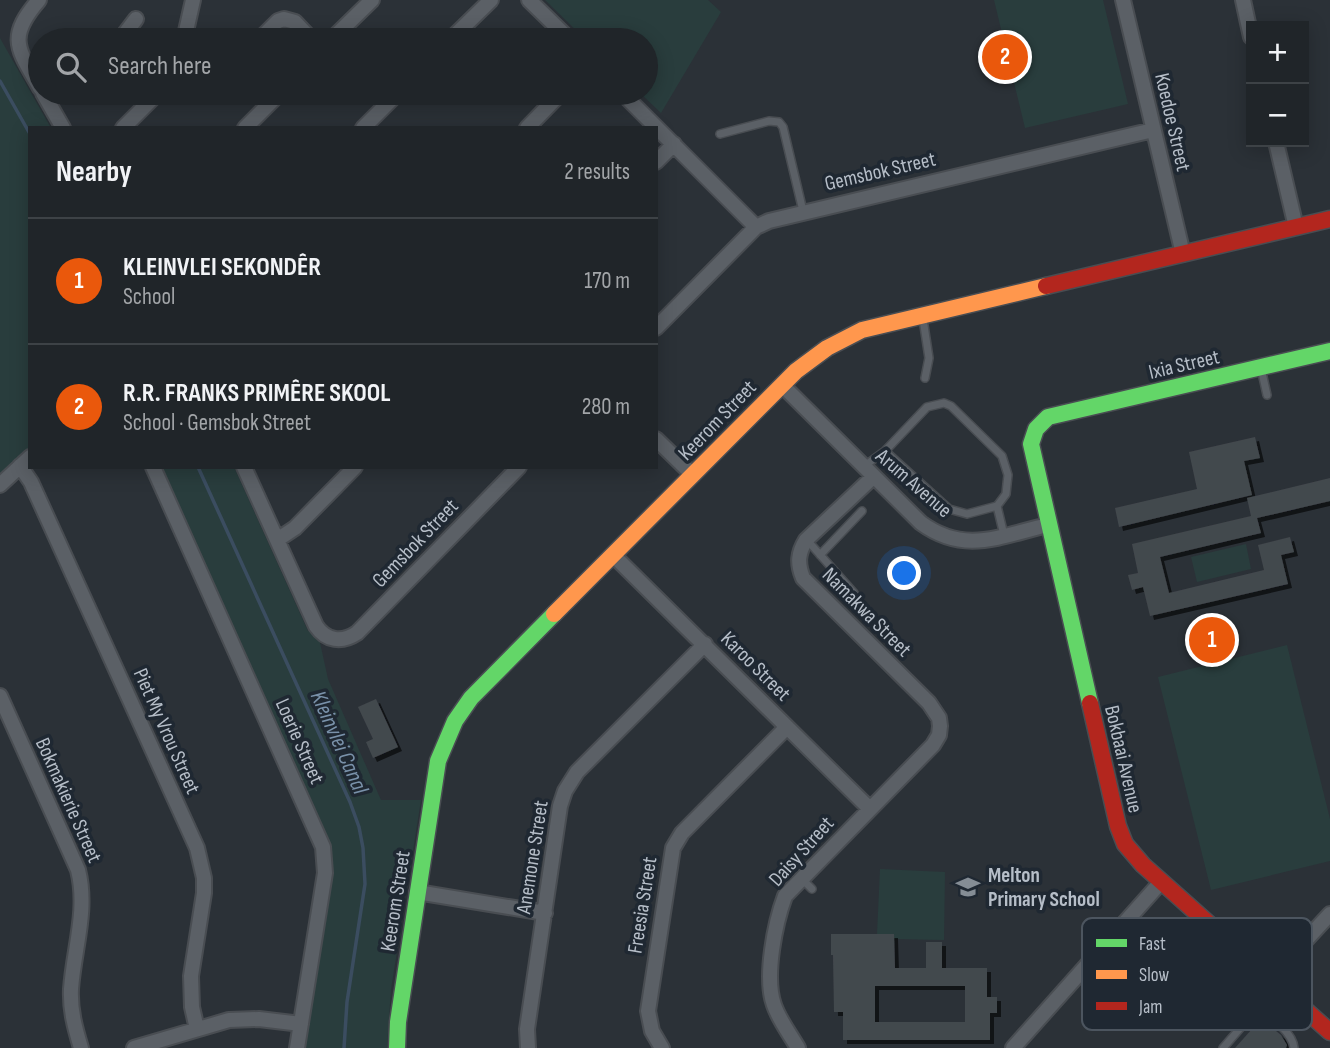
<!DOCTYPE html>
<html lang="en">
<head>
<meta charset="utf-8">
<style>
  :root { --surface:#202529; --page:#282d31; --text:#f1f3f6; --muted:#a2a5a8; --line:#3d4246; --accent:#ea580c }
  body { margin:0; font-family:"Sofia Sans Condensed",sans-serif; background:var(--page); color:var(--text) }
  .controls { position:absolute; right:21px; top:21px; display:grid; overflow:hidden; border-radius:0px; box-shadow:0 4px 18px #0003 }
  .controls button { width:63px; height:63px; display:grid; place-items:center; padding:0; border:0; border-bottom:2px solid var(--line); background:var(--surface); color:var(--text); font:35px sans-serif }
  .you { position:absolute; left:905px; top:574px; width:24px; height:24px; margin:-18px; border:5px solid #fff; border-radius:50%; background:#1a73e8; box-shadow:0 0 0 10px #1a73e833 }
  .badge { display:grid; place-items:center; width:46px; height:46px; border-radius:50%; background:var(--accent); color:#fff; font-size:23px; font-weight:700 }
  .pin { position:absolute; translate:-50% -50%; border:4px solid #fff; box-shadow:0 2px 7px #0006 }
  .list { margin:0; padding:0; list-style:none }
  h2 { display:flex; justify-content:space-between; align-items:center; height:91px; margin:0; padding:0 28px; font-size:30px }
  h2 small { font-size:23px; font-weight:400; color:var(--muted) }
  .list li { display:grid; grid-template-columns:46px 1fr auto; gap:21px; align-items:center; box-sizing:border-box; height:126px; padding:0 28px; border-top:2px solid var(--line) }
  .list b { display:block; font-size:26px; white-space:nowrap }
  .list p { margin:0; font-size:23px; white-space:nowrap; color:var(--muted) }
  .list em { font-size:23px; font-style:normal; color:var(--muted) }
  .icon { flex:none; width:38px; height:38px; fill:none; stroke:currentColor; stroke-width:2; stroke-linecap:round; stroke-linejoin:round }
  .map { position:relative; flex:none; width:1330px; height:1048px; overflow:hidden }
  .search { position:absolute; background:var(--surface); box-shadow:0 4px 18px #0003; left:28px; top:28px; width:630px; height:77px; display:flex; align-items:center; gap:18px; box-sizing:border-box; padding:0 24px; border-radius:38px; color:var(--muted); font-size:26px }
  .panel { position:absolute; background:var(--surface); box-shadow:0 4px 18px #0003; left:28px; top:126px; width:630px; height:343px; border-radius:0px }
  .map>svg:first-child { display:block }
</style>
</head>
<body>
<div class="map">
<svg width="1330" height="1048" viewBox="0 0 1330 1048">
  <defs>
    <filter id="shadow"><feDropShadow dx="4" dy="4" stdDeviation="0" flood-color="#0009"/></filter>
  </defs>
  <rect width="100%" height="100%" fill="#2b3137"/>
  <!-- green -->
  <path fill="#293d3d" d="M545 0H708L721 12 661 113 640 93H646V40H586Z
    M994 0H1103L1128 104 1025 128Z
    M0 38 51 128H30V450L0 478Z
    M159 467H234L308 631 313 630 319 638 328 679 381 800H421L410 870 400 890 396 924 398 946 391 989 387 1048H303L330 874Z
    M1246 544 1251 569 1197 582 1191 557Z
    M1287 645 1330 819V861L1211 890 1158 677Z
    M880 869 945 872 944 940 894 939V934H877Z"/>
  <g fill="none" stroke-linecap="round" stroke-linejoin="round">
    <!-- stream -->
    <path stroke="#3b4d60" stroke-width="3.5" d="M0 81 30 134
      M198 467 350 802 359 827 363 848 365 884 347 1002 344 1048"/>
  </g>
  <!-- building -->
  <path fill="#43484d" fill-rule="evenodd" filter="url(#shadow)" d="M1255 437 1260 458 1244 461 1252 495 1119 527 1115 508 1197 489 1189 452Z
    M1330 478V501L1257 518 1261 533 1160 557 1169 593 1264 570 1258 545 1290 537 1294 552 1281 555 1288 584 1150 616 1143 587 1132 590 1128 575 1138 573 1132 544 1251 516 1247 498Z
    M376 699 398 747 373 758 366 742 373 739 358 707Z
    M831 934H894L895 968H926V942H942V968H987V997H997V1013H990V1040H843V1012H834L833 955H831ZM875 986H965V1022H875Z
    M1261 1019 1281 1035 1287 1045 1286 1048H1235Z"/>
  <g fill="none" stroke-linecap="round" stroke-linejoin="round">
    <!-- lane casing -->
    <g stroke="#494d52" stroke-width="10">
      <path id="lane" d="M720 134 769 121 779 122 783 127 803 211
        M923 319 929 358 925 378
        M1261 368 1267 395
        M863 467 885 451 927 407 944 403 951 406 1002 456 1008 475 1007 484 1006 494 997 506 967 514 949 509 885 451
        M997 506 1004 535
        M807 540 854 593
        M820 555 862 511
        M801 878 812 889
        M1223 1048 1249 1018 1260 1012C1273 1015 1293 1035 1294 1048"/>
    </g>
    <!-- street casing -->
    <g stroke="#494d52" stroke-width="18">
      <path id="street" d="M39 0C6 38 18 49 40 88
        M529 0 570 40
        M1123 0 1183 254
        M1243 0 1251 37
        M120 40 136 19
        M184 40 193 0
        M259 40 278 21 284 19 295 22 312 40
        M331 40 372 0
        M450 40 491 0
        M43 93 63 128
        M622 93 756 227
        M123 128 158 93
        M245 128 280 93
        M363 128 398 93
        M527 128 561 93
        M1276 142 1296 227
        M656 162 674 144
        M656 328 756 227 769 221 1153 130
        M782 385 921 523C965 555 1000 536 1048 525
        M656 439 693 475
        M20 466 31 482 197 848 204 878V893L191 976 192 1007 197 1029
        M153 467 323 847 325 873 297 1048
        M244 467 316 626C326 641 342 643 357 633L519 467
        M0 485 30 457
        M277 540 295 528 355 467
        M613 555 869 808
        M0 696 78 870C88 910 74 948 71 989 70 1010 75 1028 81 1048
        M417 892 545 913
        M1271 978 1330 914
        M134 1048 229 1020 259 1019 301 1024
        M528 1048 527 1029 560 806 565 791 577 772 705 644
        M662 1048 652 1031 648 1011 673 848 682 833 787 727
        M798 1048C790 1034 779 1020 774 1005 764 977 775 923 785 896L933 745 939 735 940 726 939 718 929 703 803 578C797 563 798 553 806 540L873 477
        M1013 1048 1161 882"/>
    </g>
    <!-- fast casing -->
    <g stroke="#494d52" stroke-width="19">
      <path id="fast" d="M1090 703 1031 444 1036 429 1048 417 1330 351
        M397 1048 398 1022 438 761 455 721 471 698 554 614"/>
    </g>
    <!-- slow casing -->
    <g stroke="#494d52" stroke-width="19">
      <path id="slow" d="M554 614 796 371 827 348 862 330 1046 286"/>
    </g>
    <!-- jam casing -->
    <g stroke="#494d52" stroke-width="19">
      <path id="jam" d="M1046 286 1330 219
        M1090 703 1118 826 1125 844 1143 865 1330 1032"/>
    </g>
    <!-- lane -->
    <use href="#lane" stroke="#5b6066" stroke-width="7"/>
    <!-- street -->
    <use href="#street" stroke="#5b6066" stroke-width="14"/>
    <!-- fast -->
    <use href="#fast" stroke="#63d668" stroke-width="16"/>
    <!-- slow -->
    <use href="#slow" stroke="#ff974d" stroke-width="16"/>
    <!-- jam -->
    <use href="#jam" stroke="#b3261e" stroke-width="16"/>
  </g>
  <!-- icons -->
  <defs>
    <g id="school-bare" transform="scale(1.89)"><path d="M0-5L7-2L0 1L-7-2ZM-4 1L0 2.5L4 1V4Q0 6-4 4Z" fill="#858d95" stroke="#1f2832" stroke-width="2.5" paint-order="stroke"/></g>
  </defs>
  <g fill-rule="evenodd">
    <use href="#school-bare" x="968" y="887"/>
  </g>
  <g text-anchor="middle" stroke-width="7" stroke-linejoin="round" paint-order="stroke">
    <!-- street labels -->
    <g font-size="21" fill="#b6bec8" stroke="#1f2832">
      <text transform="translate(1173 122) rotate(77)" y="7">Koedoe Street</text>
      <text transform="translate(880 171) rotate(-13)" y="7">Gemsbok Street</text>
      <text transform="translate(1184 364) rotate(-13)" y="7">Ixia Street</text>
      <text transform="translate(717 420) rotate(-46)" y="7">Keerom Street</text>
      <text transform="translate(914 483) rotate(41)" y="7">Arum Avenue</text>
      <text transform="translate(415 543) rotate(-46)" y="7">Gemsbok Street</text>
      <text transform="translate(867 612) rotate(45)" y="7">Namakwa Street</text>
      <text transform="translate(756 666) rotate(45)" y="7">Karoo Street</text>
      <text transform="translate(167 731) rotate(66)" y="7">Piet My Vrou Street</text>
      <text transform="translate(300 741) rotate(66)" y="7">Loerie Street</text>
      <text transform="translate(1124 759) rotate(77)" y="7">Bokbaai Avenue</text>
      <text transform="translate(69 800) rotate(66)" y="7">Bokmakierie Street</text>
      <text transform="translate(801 851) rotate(-48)" y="7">Daisy Street</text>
      <text transform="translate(532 857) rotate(-81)" y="7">Anemone Street</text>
      <text transform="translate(395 901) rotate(-81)" y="7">Keerom Street</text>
      <text transform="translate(642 905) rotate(-81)" y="7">Freesia Street</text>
    </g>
    <!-- poi labels -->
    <g font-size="21" font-weight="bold" fill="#b6bec8" stroke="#1f2832" text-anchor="start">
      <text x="988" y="882">Melton<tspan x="988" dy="24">Primary School</tspan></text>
    </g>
    <!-- water labels -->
    <g font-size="23" font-style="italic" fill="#7991a9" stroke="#1f2832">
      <text transform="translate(340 742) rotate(66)" y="8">Kleinvlei Canal</text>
    </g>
  </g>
  <!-- legend -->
  <rect x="1082" y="918" width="230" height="112" rx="10" fill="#1f2832" stroke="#4c555f" stroke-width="2"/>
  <rect x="1096" y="939" width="31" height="8" fill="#63d668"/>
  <rect x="1096" y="970" width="31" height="9" fill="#ff974d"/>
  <rect x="1096" y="1002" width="31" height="8" fill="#b3261e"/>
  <g font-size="19" fill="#b6bec8">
    <text x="1139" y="950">Fast</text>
    <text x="1139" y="981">Slow</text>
    <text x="1139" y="1013">Jam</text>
  </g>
</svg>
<div class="controls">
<button>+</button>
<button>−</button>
</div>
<div class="you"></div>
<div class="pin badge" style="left:1212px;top:640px">1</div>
<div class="pin badge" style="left:1005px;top:57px">2</div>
<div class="search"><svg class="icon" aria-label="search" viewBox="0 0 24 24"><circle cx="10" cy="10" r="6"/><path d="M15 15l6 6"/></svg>Search here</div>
<section class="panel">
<h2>Nearby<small>2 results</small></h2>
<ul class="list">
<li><span class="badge">1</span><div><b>KLEINVLEI SEKONDÊR</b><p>School</p></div><em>170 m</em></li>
<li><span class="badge">2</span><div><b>R.R. FRANKS PRIMÊRE SKOOL</b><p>School · Gemsbok Street</p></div><em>280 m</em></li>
</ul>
</section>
</div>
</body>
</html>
